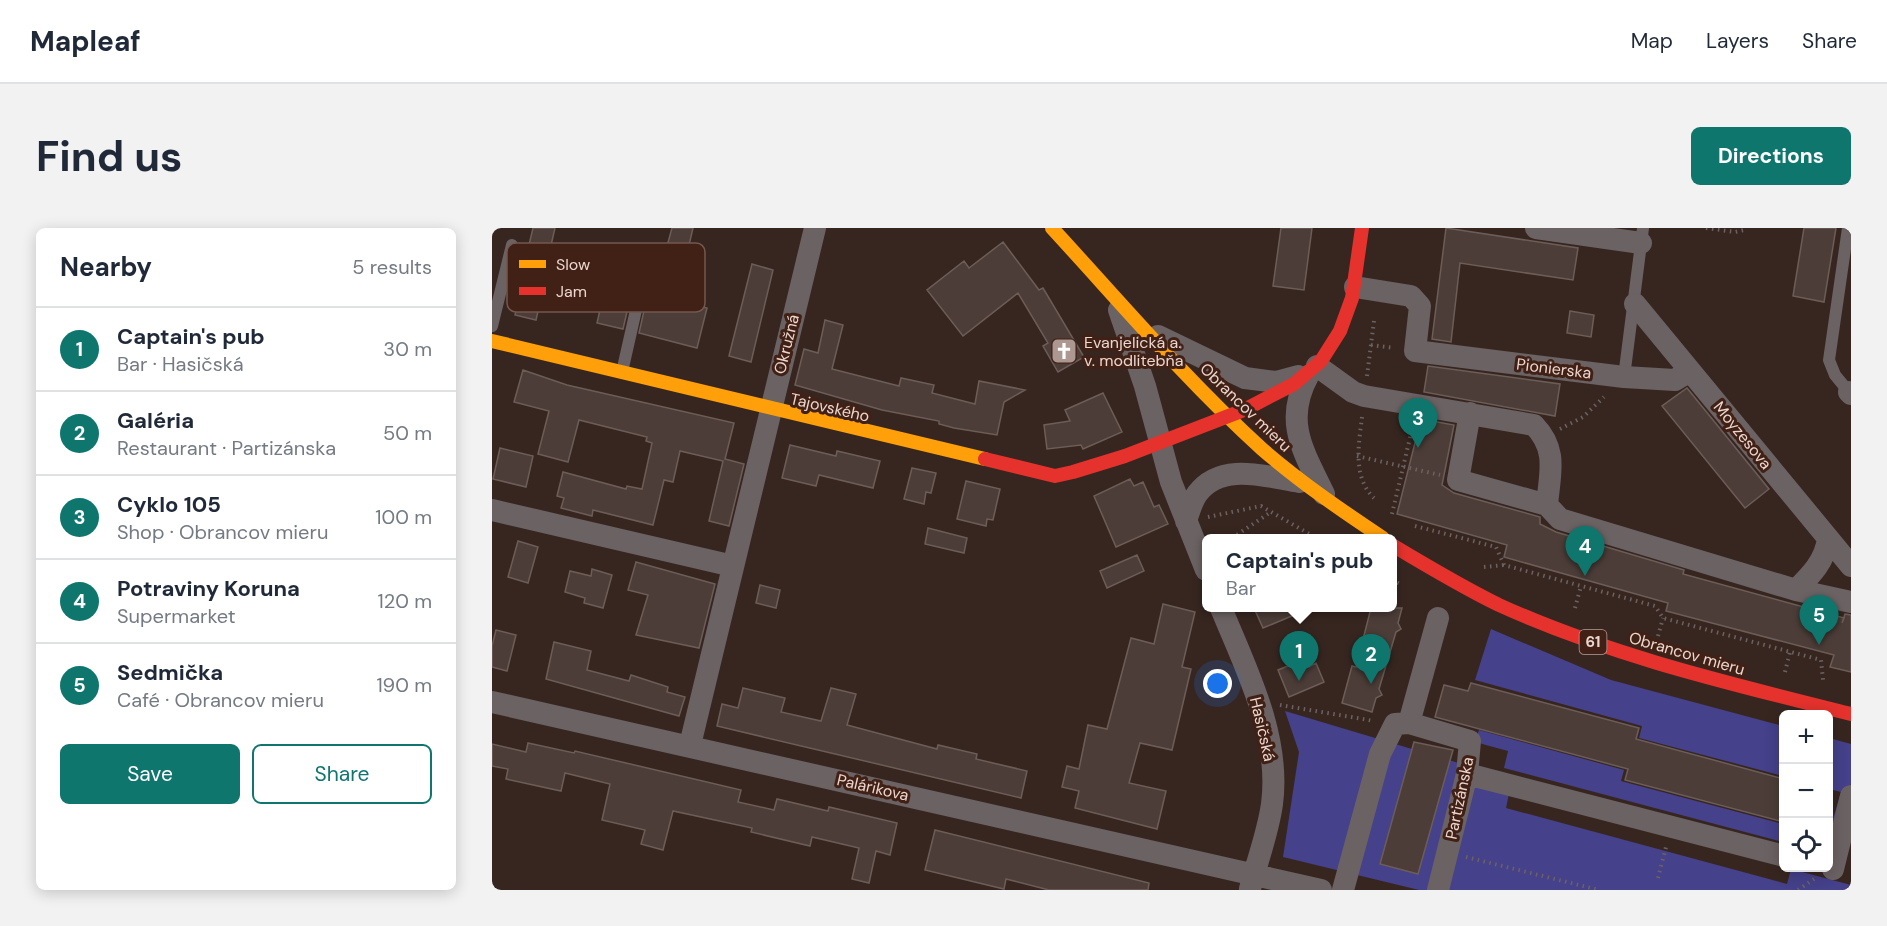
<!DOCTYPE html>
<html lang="en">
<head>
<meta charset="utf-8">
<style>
  :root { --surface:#fff; --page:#f2f2f3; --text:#1f2937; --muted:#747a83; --line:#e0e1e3; --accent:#0f766e }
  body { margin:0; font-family:"DM Sans",sans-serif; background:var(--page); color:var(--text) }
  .controls { position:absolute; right:18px; bottom:18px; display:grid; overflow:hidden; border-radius:9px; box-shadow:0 3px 15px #0003 }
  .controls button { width:54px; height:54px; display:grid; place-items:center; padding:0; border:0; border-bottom:2px solid var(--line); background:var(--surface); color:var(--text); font:30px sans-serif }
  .you { position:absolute; left:726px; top:456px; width:21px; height:21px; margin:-15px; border:4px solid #fff; border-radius:50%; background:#1a73e8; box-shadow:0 0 0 9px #1a73e833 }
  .badge { display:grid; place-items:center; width:39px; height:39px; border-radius:50%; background:var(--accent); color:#fff; font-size:20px; font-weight:700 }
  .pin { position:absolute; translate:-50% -50px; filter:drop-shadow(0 2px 3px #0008) }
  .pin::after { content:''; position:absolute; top:32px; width:21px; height:18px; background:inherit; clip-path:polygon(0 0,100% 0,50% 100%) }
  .popup { position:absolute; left:710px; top:306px; width:195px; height:78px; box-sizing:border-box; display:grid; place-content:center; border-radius:9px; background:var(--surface); filter:drop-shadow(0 2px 4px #0005); font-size:20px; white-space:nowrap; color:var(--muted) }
  .popup b { font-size:22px; color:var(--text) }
  .popup::after { content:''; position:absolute; left:50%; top:100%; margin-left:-12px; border:12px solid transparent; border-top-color:var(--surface) }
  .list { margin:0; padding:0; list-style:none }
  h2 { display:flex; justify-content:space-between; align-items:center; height:78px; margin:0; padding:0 24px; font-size:26px }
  h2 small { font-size:20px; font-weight:400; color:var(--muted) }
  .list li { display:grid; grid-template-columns:39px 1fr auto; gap:18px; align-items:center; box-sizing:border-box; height:84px; padding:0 24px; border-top:2px solid var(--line) }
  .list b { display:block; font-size:22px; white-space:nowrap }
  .list p { margin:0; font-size:20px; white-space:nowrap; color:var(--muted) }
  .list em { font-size:20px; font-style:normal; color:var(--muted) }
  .actions { display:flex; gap:12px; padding:18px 24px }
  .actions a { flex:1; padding:14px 0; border:2px solid var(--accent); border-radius:9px; text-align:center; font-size:21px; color:var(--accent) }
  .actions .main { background:var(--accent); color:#fff }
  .icon { flex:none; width:33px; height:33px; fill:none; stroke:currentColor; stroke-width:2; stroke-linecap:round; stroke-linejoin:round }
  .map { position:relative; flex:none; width:1359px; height:662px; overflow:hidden; border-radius:9px }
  header { display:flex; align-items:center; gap:36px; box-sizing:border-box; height:84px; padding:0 30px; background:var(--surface); border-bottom:2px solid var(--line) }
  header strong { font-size:28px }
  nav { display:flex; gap:33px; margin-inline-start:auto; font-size:21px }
  .intro { display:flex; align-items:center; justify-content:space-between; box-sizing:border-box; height:144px; padding:0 36px }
  h1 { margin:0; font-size:42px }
  .button { padding:15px 27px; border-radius:9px; background:var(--accent); color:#fff; font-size:21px; font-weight:700 }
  main { display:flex; gap:36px; padding:0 36px }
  aside { flex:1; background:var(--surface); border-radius:9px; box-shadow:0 3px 15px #0003 }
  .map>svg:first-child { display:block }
</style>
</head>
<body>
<header>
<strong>Mapleaf</strong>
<nav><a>Map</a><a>Layers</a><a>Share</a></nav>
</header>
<div class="intro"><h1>Find us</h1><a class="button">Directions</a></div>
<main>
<aside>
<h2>Nearby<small>5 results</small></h2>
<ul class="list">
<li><span class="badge">1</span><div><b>Captain's pub</b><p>Bar · Hasičská</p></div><em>30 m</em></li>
<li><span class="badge">2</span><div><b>Galéria</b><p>Restaurant · Partizánska</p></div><em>50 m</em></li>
<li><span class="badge">3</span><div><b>Cyklo 105</b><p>Shop · Obrancov mieru</p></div><em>100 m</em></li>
<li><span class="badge">4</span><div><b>Potraviny Koruna</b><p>Supermarket</p></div><em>120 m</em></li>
<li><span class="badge">5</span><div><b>Sedmička</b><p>Café · Obrancov mieru</p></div><em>190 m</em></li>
</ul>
<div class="actions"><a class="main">Save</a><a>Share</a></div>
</aside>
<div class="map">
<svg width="1359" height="662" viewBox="0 0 1359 662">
  <rect width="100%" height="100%" fill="#372620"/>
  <!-- green -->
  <path fill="#45418a" d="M999 401 1119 452 1291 498V548L1147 510 1150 498 983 452Z
    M793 483 1020 551 1014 580 1295 656 1299 641 1359 657V662H927L791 629 807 524Z
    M987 502 1132 542 1129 553 1291 596V614L1012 540 1016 523 983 514Z
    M1337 510 1359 516V556L1341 628 1337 626 1336 608 1349 564 1337 561Z"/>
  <!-- building -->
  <path fill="#4c3d38" stroke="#6c5d58" stroke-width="1.5" d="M41 0H63L57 26 36 21Z
    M180 0H201L184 73 215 80 205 120 147 105 159 52 153 43H148L143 49 131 101 105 95 123 16 172 29Z
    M789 0H820L812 62 781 58Z
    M954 0 1086 20 1081 52 968 35 959 114 940 111Z
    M1312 0H1344L1332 74 1301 68Z
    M511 14 547 62 551 60 592 129 566 144 551 118 556 115 526 65 471 108 435 62 472 33 477 40Z
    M260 36 281 42 259 134 237 128Z
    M31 52 52 57 44 92 23 87Z
    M1078 83 1102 87 1099 109 1075 105Z
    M333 92 351 97 340 141 407 158 409 150 442 157 440 165 483 176 487 153 533 162 512 174 505 207 462 200 447 196V193L390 182 303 157 312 121 326 125Z
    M936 138 1068 156 1063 188 932 164Z
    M31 142 75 157 242 195 233 231 252 236 237 298 217 293 231 233 188 223 181 254 172 252 161 297 101 282 100 288 69 280 72 270 65 268 71 244 134 261 135 258 150 261 160 215 154 213 155 209 87 192 76 234 46 226 57 183 22 174Z
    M1195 160 1277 261 1253 280 1170 178Z
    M611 165 630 204 591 221 589 217 555 221 552 197 578 193 573 182Z
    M929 191 962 197 950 257 962 265 1048 289V296L1064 304 1192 342 1191 346 1352 390 1350 395 1353 386 1359 387V444L1338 439 1342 427 1174 383 1176 375 1012 329 1015 317 905 286Z
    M298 217 344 228 345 223 388 233 381 260 327 247 324 258 290 250Z
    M8 220 41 228 34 259 1 251Z
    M420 240 444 245 439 265 434 264 432 276 412 271Z
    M638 251 642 258 651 254 662 279 667 277 676 296 624 319 602 268Z
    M474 253 508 261 501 292 495 291 494 298 465 291Z
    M436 300 475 310 472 325 433 316Z
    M26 313 46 319 36 355 16 349Z
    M645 327 652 343 615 360 608 343Z
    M144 334 223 356 207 420 144 407 156 367 136 362Z
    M100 341 120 347 111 380 92 375 93 370 73 364 78 343 99 348Z
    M268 357 288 362 284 380 264 375Z
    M671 376 703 384 690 439 699 441 680 522 648 515 637 555 674 563 665 601 583 580 587 563 570 559 575 538 587 541 596 497 615 501 639 410 662 416Z
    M762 380H819L771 400Z
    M879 380H910L906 395 909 401 904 404 887 461 890 467 884 470 880 484 850 475 860 438 864 439Z
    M4 402 24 407 15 443 0 439V418Z
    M62 414 99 423 95 442 137 453 139 447 176 459 175 464 193 469 187 488 54 451Z
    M813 431 817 439 824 435 832 454 797 469 786 442Z
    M979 455 1147 500 1144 511 1292 551V594L1133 552 1136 541 943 489 952 457 976 463Z
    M251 460 293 470 289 484 329 493 339 460 364 466 355 497 445 521 446 517 485 526 484 531 535 543 529 570 225 498 230 476 246 480Z
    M922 514 961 522 926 646 888 636Z
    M36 515 82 525 83 523 249 562 246 574 282 582 285 571 336 583 337 579 405 595 398 627 384 623 377 655 360 651 367 620 320 609 318 618 259 604 260 600 181 583 171 622 149 616 153 602 110 592 118 556 73 545 69 563 14 551 16 541 0 538V516L34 524Z
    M443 602 657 655 656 662H557L514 651 512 661 433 642Z"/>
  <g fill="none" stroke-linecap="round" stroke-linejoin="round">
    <!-- path -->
    <path stroke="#6b6261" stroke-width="4" stroke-dasharray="1.5 4.5" stroke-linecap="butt" d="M1214 0 1243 4 1252 2
      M879 117 902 120
      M875 148 882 93
      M870 189C867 215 860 249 882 270
      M1068 201 1091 189 1112 169
      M865 228 948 247
      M900 286 921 197
      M716 289 769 278 824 310
      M923 298 1004 319 1012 337 1163 378 1171 390 1329 432 1331 452
      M740 310 779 284
      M992 339 1012 337
      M900 352 910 357
      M1083 380 1089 358
      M1166 408 1171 390
      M1293 444 1298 424
      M788 477 882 493
      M974 629 1107 662
      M1166 650 1174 619
      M1306 662 1325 649"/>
    <!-- lane -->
    <path stroke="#6b6263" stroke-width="12" d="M1356 0 1337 132 1343 147 1357 164
      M0 98 20 17
      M130 144 151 51
      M1132 149 1151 0"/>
    <!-- street -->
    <path stroke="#6b6263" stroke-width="22" d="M1044 0 1149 15
      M863 59 919 68 928 78 923 123 1132 149 1183 152 1198 143
      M1143 76 1359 338
      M627 82 653 158 679 254 714 342
      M666 108 753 150 784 154 806 148
      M825 138 861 164 872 168 1042 197C1066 222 1058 244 1055 277
      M816 148C791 194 812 224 832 266
      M1357 164 1359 166
      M978 185 966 252 1055 277 1068 291 1304 362 1359 374
      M0 282 241 338
      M694 293C697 284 700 273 705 266 729 233 775 249 808 254
      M1304 362C1319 347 1333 333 1336 311
      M729 380C754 441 789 508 780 576 776 605 765 633 758 661
      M0 474 829 662
      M917 495 946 390
      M198 517 323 0
      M975 546 1292 628
      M1341 641 1359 568
      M851 662 888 526 903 496 917 495 978 513 975 546 946 662"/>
    <!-- slow -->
    <path stroke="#ff9f0a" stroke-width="14" d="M560 0C629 75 695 153 770 221 808 254 849 282 891 310
      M0 113 493 231"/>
    <!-- jam -->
    <path stroke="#e5322d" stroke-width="14" d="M493 231 563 248 581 244 633 228 752 182 802 156 829 133 848 103 860 70 870 0
      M900 317C935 338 970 359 1007 377 1119 428 1240 456 1359 486"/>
  </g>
  <!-- icons -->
  <defs>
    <g id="church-square" transform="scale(1.35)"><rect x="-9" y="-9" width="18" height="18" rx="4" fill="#ad9891" stroke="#412116"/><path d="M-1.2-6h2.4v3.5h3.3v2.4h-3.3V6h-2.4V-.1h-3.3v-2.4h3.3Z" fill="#fff"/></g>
  </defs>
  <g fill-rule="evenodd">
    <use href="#church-square" x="572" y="123"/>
  </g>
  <g text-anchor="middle" stroke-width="6" stroke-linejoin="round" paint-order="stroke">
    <!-- shield labels -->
    <rect fill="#412116" stroke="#b9a097" stroke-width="1.5" x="1087.5" y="402" width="27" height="24" rx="4.5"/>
    <g font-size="15" font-weight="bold" fill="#ecd6ce">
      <text x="1101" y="419">61</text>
    </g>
    <!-- poi labels -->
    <g font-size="16" fill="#ecd6ce" stroke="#412116" text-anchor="start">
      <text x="592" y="120">Evanjelická a.<tspan x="592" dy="18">v. modlitebňa</tspan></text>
    </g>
    <!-- street labels -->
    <g font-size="16" fill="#ecd6ce" stroke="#412116">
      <text transform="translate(294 116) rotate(-76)" y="6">Okružná</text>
      <text transform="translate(1062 140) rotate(7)" y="6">Pionierska</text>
      <text transform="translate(338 179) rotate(13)" y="6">Tajovského</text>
      <text transform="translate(754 179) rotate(44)" y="6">Obrancov mieru</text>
      <text transform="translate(1251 207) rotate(51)" y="6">Moyzesova</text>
      <text transform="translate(1195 425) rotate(16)" y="6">Obrancov mieru</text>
      <text transform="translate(771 501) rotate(77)" y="6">Hasičská</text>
      <text transform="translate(381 559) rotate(13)" y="6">Palárikova</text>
      <text transform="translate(967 570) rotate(-78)" y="6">Partizánska</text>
    </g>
  </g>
  <!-- legend -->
  <rect x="15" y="15" width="198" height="69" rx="9" fill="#412116" stroke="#74574d" stroke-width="1.5"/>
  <rect x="27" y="32" width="27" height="8" fill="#ff9f0a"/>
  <rect x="27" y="59" width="27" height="8" fill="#e5322d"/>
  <g font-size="16" fill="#ecd6ce">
    <text x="64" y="42">Slow</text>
    <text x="64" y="69">Jam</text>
  </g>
</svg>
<div class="controls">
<button>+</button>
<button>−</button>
<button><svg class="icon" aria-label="locate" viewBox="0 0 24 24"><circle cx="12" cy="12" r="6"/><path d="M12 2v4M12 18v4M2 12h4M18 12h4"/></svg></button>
</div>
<div class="you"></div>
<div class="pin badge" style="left:807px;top:453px">1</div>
<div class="popup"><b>Captain's pub</b>Bar</div>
<div class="pin badge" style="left:879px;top:456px">2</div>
<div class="pin badge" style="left:926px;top:220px">3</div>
<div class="pin badge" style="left:1093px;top:348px">4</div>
<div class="pin badge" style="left:1327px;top:417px">5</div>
</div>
</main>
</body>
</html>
